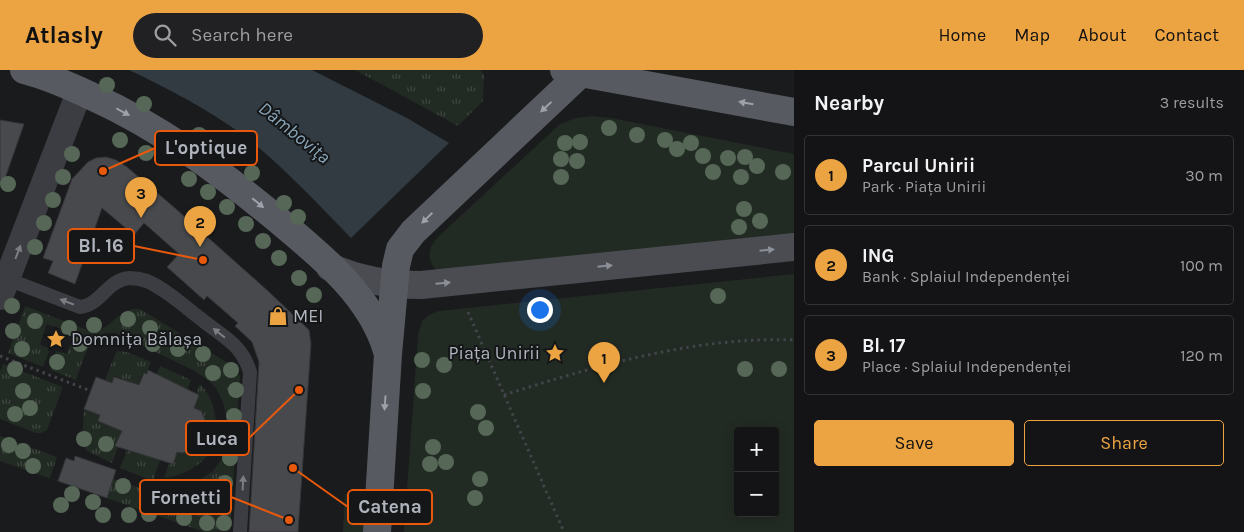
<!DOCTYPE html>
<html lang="en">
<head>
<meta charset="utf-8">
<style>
  :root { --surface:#141416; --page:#212123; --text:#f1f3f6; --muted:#9d9ea1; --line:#333335; --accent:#eca443 }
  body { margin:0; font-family:Karla,sans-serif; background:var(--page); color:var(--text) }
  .controls { position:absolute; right:15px; bottom:15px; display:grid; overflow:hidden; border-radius:5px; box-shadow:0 2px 12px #0003 }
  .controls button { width:45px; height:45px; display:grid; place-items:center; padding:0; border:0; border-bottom:1px solid var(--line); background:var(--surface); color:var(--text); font:25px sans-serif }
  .you { position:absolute; left:539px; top:239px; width:18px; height:18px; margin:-12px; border:4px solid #fff; border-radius:50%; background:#1a73e8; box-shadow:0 0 0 8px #1a73e833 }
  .badge { display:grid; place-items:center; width:32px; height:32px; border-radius:50%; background:var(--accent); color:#111; font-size:16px; font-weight:700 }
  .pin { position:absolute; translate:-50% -41px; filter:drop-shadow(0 1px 2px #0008) }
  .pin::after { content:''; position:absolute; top:26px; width:18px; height:15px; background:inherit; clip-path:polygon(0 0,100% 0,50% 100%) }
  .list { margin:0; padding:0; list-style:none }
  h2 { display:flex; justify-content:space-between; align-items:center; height:65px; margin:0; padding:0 20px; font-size:21px }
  h2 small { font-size:16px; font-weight:400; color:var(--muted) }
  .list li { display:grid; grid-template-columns:32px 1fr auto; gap:15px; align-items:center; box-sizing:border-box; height:80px; margin:0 10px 10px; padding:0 10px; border:1px solid var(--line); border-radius:5px }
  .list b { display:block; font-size:19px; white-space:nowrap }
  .list p { margin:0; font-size:16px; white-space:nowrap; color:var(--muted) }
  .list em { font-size:16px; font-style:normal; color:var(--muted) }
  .actions { display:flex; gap:10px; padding:15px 20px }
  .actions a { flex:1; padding:11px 0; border:1px solid var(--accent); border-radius:5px; text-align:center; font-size:18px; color:var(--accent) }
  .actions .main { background:var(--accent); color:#111 }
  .icon { flex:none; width:28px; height:28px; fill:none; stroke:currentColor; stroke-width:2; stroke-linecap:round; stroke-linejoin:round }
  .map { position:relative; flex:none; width:794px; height:462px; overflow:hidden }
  header { display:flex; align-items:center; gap:30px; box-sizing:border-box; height:70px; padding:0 25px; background:var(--accent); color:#111 }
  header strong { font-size:24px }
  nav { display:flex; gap:28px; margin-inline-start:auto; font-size:18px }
  .search { width:350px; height:45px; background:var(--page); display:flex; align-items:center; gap:12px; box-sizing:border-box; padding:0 18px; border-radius:28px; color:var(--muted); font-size:19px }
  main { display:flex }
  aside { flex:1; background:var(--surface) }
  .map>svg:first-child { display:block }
</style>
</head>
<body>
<header>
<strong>Atlasly</strong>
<div class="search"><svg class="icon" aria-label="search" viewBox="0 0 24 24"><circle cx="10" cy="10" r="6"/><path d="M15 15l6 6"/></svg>Search here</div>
<nav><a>Home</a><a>Map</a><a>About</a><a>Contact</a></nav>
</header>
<main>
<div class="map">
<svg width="794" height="462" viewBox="0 0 794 462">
  <defs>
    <pattern id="grass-tufts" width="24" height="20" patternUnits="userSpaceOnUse" patternTransform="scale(1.25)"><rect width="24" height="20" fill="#222b23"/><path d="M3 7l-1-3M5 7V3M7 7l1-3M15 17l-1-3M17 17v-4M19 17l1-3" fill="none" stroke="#404741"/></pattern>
  </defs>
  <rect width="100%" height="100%" fill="#1a1b1d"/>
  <!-- grass -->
  <path fill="url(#grass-tufts)" fill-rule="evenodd" d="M355 0H480L484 4 483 31 458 56Z
    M25 236 87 260C108 267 118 235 140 239L236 298 240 307 230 461 204 462 0 391V366L57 387 50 408 106 427 113 409 157 423H169L190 416 213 401 221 390 226 379 229 357 223 332 216 318 209 311 195 301 118 264C90 256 83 291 76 310L50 300 56 281 67 284 74 264 47 254 40 274 50 279 43 297 8 283ZM202 424 203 433 179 437 178 428Z
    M118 281 127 282 151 292 146 304 143 303 138 316 115 306 112 313 105 310 116 282Z
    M3 294 63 317 47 360 41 363H36L0 349V302Z
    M160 296 191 310 187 320 155 307Z
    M200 314C209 324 213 331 215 345 216 351 218 358 217 364 214 389 187 406 164 408L169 394H172L177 382 185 384 187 377 194 380 203 377 209 360 205 351 199 348 201 341 194 338 199 325 196 323Z
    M84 339 100 345 122 360 117 373 119 374 112 393 87 381 82 374Z
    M128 378 160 390 153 411 120 398Z"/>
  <!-- green -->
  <path fill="#222b23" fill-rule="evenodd" d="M592 46 611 48 794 84V168L438 201C425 190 428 177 439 166L560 54 576 48Z
    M794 204V462H404L418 265 422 251 429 245 439 241ZM738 361H775V443H738Z
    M345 424 366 425 363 462H343Z"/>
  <!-- water -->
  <path fill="#313b41" d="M129 0H312L407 48 449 73 351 168C316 132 279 92 239 62 205 38 167 18 129 0Z"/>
  <!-- building -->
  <path fill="#48494d" stroke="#353539" d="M0 50 24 54 3 114 0 113Z
    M106 87 116 90 127 97 176 139 268 221 309 260 311 274 298 462H249L259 292 252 272 235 256 238 253 207 226 204 230 167 197 179 184 144 153 134 165 102 138 75 214 48 203 53 191 43 188 72 109 88 92 96 88Z
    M148 300 199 325 194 338 201 341 209 359 203 377 182 383 177 382 173 394 115 376 122 361 98 351 100 345 84 339 96 307 112 313 114 307 139 315 144 303 147 304Z
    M75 386 116 400 107 428 58 411 66 388 74 391Z"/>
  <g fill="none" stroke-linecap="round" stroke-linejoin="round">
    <!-- path -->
    <path stroke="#424449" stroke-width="3" stroke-dasharray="2.5 4" stroke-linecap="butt" d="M468 242 564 462
      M0 286 91 321
      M504 325C595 296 698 266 794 270"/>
    <!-- lane -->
    <path stroke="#3c3d42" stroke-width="14" d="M7 209 80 237C101 235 107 210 129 208 135 208 141 209 147 211 167 220 184 236 201 249 213 259 227 267 237 278 244 286 247 292 250 302L240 462"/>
    <!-- street -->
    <path stroke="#3c3d42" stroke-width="26" d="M0 227 80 20"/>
    <!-- secondary -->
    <path stroke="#4a4c52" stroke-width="28" d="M330 197C359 210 390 215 421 215L794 177"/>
    <!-- primary -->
    <path stroke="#585a61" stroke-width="28" d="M24 0C47 6 70 16 91 26 160 57 219 101 277 149 319 184 371 225 387 281
      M564 0 794 42
      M377 462 388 284 396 196 400 179 413 162 581 3"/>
  </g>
  <!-- trees -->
  <g fill="#566757">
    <circle cx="107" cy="15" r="8"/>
    <circle cx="144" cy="34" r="8"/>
    <circle cx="609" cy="58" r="8"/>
    <circle cx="199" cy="65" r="8"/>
    <circle cx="637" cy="65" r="8"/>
    <circle cx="120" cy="70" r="8"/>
    <circle cx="665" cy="70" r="8"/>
    <circle cx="580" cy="72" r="8"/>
    <circle cx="565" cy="73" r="8"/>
    <circle cx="691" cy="73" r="8"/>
    <circle cx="677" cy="79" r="8"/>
    <circle cx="146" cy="83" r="8"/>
    <circle cx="72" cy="84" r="8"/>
    <circle cx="703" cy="86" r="8"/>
    <circle cx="745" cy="87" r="8"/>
    <circle cx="728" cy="88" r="8"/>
    <circle cx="561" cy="89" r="8"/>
    <circle cx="577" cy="91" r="8"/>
    <circle cx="757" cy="96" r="8"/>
    <circle cx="713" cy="102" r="8"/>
    <circle cx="783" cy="102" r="8"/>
    <circle cx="252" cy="103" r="8"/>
    <circle cx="63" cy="107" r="8"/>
    <circle cx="561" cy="107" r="8"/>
    <circle cx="741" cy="107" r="8"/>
    <circle cx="189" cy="109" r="8"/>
    <circle cx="8" cy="114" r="8"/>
    <circle cx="208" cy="122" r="8"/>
    <circle cx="53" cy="130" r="8"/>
    <circle cx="284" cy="133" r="8"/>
    <circle cx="227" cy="137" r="8"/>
    <circle cx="744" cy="139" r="8"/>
    <circle cx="298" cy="147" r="8"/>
    <circle cx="760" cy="151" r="8"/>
    <circle cx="44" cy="153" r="8"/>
    <circle cx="246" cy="154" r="8"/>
    <circle cx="739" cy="157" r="8"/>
    <circle cx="263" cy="171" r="8"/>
    <circle cx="35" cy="177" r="8"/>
    <circle cx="279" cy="188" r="8"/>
    <circle cx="299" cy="208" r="8"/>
    <circle cx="314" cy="225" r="8"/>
    <circle cx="718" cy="226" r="8"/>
    <circle cx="12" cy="236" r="8"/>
    <circle cx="128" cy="249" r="8"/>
    <circle cx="35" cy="251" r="8"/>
    <circle cx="94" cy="255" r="8"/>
    <circle cx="69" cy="258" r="8"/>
    <circle cx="150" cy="258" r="8"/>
    <circle cx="13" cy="261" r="8"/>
    <circle cx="80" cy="274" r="8"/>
    <circle cx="153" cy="274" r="8"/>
    <circle cx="22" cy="279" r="8"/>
    <circle cx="178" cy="279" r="8"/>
    <circle cx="203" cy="284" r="8"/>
    <circle cx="422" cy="290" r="8"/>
    <circle cx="57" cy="292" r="8"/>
    <circle cx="444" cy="295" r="8"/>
    <circle cx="15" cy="299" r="8"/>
    <circle cx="745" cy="299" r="8"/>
    <circle cx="779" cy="299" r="8"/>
    <circle cx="231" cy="300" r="8"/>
    <circle cx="213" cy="303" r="8"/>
    <circle cx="236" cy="320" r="8"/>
    <circle cx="23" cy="321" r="8"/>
    <circle cx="423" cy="321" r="8"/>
    <circle cx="30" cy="338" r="8"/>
    <circle cx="478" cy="342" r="8"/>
    <circle cx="15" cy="344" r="8"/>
    <circle cx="234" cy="346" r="8"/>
    <circle cx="486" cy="358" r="8"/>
    <circle cx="84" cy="369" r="8"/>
    <circle cx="106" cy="374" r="8"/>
    <circle cx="9" cy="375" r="8"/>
    <circle cx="433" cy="377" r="8"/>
    <circle cx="23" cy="381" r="8"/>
    <circle cx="230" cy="388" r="8"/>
    <circle cx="446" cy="392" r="8"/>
    <circle cx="430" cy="394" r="8"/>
    <circle cx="33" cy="396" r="8"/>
    <circle cx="480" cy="409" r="8"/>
    <circle cx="225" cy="413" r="8"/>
    <circle cx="123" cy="416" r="8"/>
    <circle cx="72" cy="424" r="8"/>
    <circle cx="475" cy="428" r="8"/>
    <circle cx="93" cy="432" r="8"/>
    <circle cx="61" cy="435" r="8"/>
    <circle cx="149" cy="444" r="8"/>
    <circle cx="103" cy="445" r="8"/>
    <circle cx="129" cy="445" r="8"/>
    <circle cx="184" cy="448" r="8"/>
    <circle cx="207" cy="453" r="8"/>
    <circle cx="224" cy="453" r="8"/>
  </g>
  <!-- one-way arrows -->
  <defs><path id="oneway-solid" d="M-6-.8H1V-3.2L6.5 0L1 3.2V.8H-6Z" transform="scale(1.25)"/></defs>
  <g fill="#9da1aa">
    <use href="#oneway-solid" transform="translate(746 33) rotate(-170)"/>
    <use href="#oneway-solid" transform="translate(546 37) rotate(137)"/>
    <use href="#oneway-solid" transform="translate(123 42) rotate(28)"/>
    <use href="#oneway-solid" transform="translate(258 133) rotate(40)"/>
    <use href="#oneway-solid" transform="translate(427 148) rotate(136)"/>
    <use href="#oneway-solid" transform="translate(385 333) rotate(94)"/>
  </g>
  <g fill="#8b8f97">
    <use href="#oneway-solid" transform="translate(767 180) rotate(-6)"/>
    <use href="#oneway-solid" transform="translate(605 196) rotate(-6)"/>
    <use href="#oneway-solid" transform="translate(443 213) rotate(-5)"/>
  </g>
  <g fill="#7b7e85">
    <use href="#oneway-solid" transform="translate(18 182) rotate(-69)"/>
    <use href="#oneway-solid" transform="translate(67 232) rotate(-159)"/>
    <use href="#oneway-solid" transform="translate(219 263) rotate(-142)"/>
    <use href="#oneway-solid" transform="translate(243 413) rotate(-87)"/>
  </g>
  <!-- icons -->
  <defs>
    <g id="shop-bare" transform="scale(1.5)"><path d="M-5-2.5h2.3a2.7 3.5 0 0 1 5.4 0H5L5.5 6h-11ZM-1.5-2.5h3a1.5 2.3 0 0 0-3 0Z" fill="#eca443" stroke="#151618" stroke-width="2.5" paint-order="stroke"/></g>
    <g id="sight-bare" transform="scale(1.5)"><path d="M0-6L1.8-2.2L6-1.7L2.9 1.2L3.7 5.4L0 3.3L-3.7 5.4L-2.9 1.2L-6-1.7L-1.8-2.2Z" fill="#eca443" stroke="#151618" stroke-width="2.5" paint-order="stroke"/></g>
  </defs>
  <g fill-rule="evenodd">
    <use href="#shop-bare" x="278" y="246"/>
    <use href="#sight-bare" x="56" y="269"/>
    <use href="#sight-bare" x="555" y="283"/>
  </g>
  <g text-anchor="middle" stroke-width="4" stroke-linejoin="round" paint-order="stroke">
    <!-- poi labels -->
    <g font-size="18" fill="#aeb3bc" stroke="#151618" text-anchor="start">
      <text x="293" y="252">MEI</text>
      <text x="71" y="275">Domnița Bălașa</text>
      <text x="540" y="289" text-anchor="end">Piața Unirii</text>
    </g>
    <!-- water labels -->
    <g font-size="19" font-style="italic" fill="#87a3b5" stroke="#151618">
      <text transform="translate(295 62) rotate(39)" y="7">Dâmbovița</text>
    </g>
  </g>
  <!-- callouts -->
  <path fill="none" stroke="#e8590c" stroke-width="2" d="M103 101L155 78M203 190L134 176M299 320L249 368M289 450L231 427M293 398L348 437"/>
  <g fill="#e8590c" stroke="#151618" stroke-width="2">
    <circle cx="103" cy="101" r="5"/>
    <circle cx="203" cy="190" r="5"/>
    <circle cx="299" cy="320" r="5"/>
    <circle cx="289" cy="450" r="5"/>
    <circle cx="293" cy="398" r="5"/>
  </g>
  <g fill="#151618" stroke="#e8590c" stroke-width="2">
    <rect x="155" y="61" width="102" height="34" rx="5"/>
    <rect x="68" y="159" width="66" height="34" rx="5"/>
    <rect x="186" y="351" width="63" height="34" rx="5"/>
    <rect x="140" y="410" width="91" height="34" rx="5"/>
    <rect x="348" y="420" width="84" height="34" rx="5"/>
  </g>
  <g font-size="19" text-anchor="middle" font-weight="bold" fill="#aeb3bc">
    <text x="206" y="84">L'optique</text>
    <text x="101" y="182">Bl. 16</text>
    <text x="217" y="375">Luca</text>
    <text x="186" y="434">Fornetti</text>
    <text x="390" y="443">Catena</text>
  </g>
</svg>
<div class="controls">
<button>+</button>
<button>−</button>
</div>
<div class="you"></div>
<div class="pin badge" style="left:604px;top:313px">1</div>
<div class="pin badge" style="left:200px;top:177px">2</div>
<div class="pin badge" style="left:141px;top:148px">3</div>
</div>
<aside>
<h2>Nearby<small>3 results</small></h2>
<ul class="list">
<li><span class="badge">1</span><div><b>Parcul Unirii</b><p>Park · Piața Unirii</p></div><em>30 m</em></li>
<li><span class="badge">2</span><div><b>ING</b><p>Bank · Splaiul Independenței</p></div><em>100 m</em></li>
<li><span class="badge">3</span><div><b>Bl. 17</b><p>Place · Splaiul Independenței</p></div><em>120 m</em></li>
</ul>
<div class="actions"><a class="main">Save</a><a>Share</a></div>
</aside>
</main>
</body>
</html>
